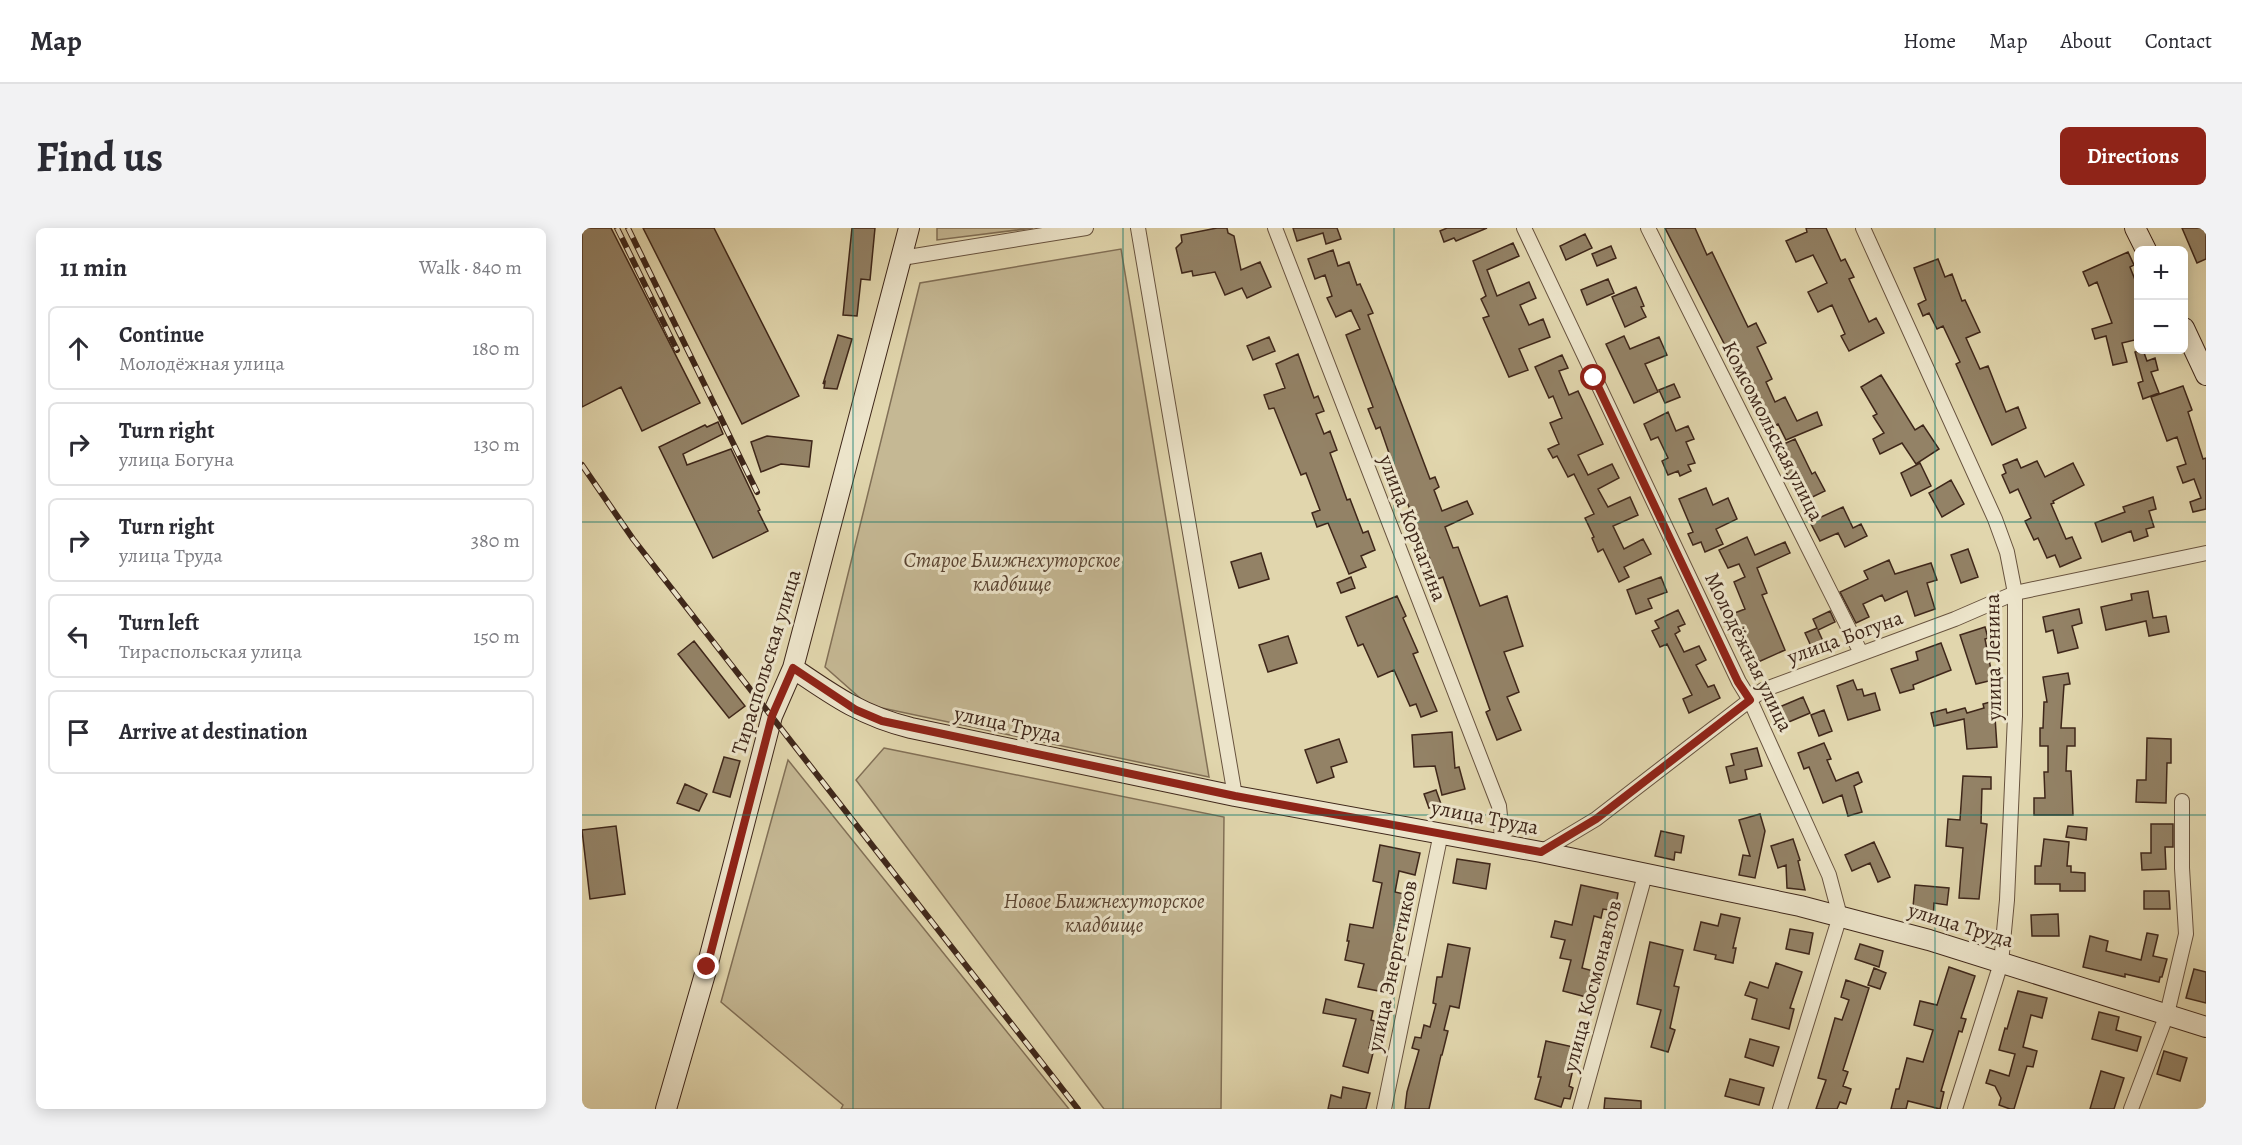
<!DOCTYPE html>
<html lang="en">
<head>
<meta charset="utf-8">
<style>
  :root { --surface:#fff; --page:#f2f2f3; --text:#2b2b33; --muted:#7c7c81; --line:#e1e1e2; --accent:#8f2418 }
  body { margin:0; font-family:Alegreya,serif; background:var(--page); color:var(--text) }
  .controls { position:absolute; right:18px; top:18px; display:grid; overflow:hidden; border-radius:9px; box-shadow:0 3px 15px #0003 }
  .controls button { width:54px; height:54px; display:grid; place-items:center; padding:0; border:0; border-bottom:2px solid var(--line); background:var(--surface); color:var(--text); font:30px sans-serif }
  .stop { position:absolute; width:18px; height:18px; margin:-14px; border:4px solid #8f2418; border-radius:50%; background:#fff }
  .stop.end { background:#8f2418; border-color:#fff; box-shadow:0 2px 6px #0008 }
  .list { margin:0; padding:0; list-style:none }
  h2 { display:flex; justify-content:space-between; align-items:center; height:78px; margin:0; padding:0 24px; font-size:26px }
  h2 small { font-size:20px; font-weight:400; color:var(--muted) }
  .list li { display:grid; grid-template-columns:39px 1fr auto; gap:18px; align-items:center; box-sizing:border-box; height:84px; margin:0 12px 12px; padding:0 12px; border:2px solid var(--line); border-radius:9px }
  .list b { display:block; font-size:22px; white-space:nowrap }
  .list p { margin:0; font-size:20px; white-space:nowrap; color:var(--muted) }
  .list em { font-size:20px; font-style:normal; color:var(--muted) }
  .icon { flex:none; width:33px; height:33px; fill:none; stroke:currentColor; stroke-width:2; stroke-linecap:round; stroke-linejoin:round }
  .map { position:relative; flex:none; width:1624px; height:881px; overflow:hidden; border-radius:9px }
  header { display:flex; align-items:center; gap:36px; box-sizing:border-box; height:84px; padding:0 30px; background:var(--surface); border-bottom:2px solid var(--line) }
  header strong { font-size:28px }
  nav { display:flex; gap:33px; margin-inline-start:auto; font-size:21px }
  .intro { display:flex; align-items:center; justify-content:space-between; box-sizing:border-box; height:144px; padding:0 36px }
  h1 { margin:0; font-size:42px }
  .button { padding:15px 27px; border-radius:9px; background:var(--accent); color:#fff; font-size:21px; font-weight:700 }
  main { display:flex; gap:36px; padding:0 36px }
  aside { flex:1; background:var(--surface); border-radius:9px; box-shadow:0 3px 15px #0003 }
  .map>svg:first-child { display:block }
</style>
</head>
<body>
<header>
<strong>Map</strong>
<nav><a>Home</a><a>Map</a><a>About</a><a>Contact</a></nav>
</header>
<div class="intro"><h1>Find us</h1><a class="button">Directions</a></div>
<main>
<aside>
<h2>11 min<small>Walk · 840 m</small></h2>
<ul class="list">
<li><svg class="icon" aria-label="ahead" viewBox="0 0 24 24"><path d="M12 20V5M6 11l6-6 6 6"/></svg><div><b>Continue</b><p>Молодёжная улица</p></div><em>180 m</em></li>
<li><svg class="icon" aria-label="right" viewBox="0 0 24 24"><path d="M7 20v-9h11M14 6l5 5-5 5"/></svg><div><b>Turn right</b><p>улица Богуна</p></div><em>130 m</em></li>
<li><svg class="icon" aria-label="right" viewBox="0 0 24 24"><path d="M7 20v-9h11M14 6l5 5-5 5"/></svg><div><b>Turn right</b><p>улица Труда</p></div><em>380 m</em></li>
<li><svg class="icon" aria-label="left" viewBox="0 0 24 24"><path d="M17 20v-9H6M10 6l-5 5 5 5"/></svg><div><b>Turn left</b><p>Тираспольская улица</p></div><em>150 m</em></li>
<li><svg class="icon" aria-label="arrive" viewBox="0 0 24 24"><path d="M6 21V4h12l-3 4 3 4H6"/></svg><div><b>Arrive at destination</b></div></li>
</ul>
</aside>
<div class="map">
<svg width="1624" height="881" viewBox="0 0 1624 881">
  <rect width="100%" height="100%" fill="#e1d6ad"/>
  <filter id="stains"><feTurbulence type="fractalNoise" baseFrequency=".00333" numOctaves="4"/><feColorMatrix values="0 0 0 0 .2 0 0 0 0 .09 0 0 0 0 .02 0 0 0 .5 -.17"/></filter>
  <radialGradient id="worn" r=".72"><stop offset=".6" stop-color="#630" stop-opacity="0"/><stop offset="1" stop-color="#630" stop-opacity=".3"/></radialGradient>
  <!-- green -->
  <path fill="#c5b894" stroke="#827057" stroke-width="1.5" d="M355 0H451L355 12Z
    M539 21 627 549 286 477 243 439 338 55Z
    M302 520 642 589 639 881H522L274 552Z
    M206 532 487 881H259L261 877 139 774Z"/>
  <!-- building -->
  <path fill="#938266" stroke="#3f271a" stroke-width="1.5" d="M0 0H29L118 175 60 203 39 159 0 179Z
    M61 0H132L217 168 160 196Z
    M270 0H293L288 52 279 51 275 88 261 87Z
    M635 0H645L646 5 652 8 659 42 678 34 689 59 665 70 660 60 643 67 633 44 611 48 610 43 600 45 594 20 600 14 599 7Z
    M711 0H755L759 11 744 16 741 5 715 13Z
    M865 0H905L874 13 872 10 862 14 858 3Z
    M1083 0H1113L1125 27 1130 24 1166 99 1174 95 1184 115 1175 119 1190 151 1184 154 1193 174 1203 169 1215 193 1235 184 1240 197 1204 212 1196 196 1184 202 1152 131H1150L1132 96Z
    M1224 0H1244L1259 33 1263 31 1272 49 1267 51 1287 94 1294 90 1302 105 1267 123 1259 108 1263 106 1250 77 1236 84 1226 64 1245 55 1231 27 1214 34 1204 13 1225 4Z
    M1600 0H1624V31L1615 35Z
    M1003 6 1010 20 984 32 978 18Z
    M931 15 937 28 905 42 915 68 947 54 954 70 938 77 947 97 961 91 968 109 937 121 946 142 927 149 901 90 907 88 899 71 904 68 891 33Z
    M1029 18 1034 30 1015 38 1010 26Z
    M751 22 756 38 767 34 775 57 778 56 791 85 786 87 848 251 853 249 857 259 852 262 860 283 885 273 891 286 863 299 871 320 876 319 898 378 925 368 929 381 941 418 922 424 937 464 925 469 939 502 915 512 904 484 908 482 861 349 856 351 817 254 798 199 794 201 786 181 791 179 764 107 778 101 769 82 754 89 745 70 750 68 743 47 733 51 726 31Z
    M1546 24 1552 37 1548 39 1557 62V111L1540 115 1545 134 1531 137 1524 108 1513 111 1510 101 1530 95 1515 54 1507 58 1501 44Z
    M1356 31 1363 49 1370 46 1380 73 1383 72 1398 104 1384 110 1398 141 1406 138 1424 184 1436 179 1444 200 1410 217 1374 136 1378 134 1361 98 1355 101 1347 85 1341 88 1336 76 1344 72 1332 40Z
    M1026 51 1032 65 1005 77 999 62Z
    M1054 59 1062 78 1059 79 1064 89 1043 99 1030 69Z
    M256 107 270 111 255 161 242 160 243 154 241 156Z
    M1042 108 1048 121 1077 109 1085 127 1063 136 1076 164 1052 175 1024 116Z
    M687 109 693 123 671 132 665 118Z
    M1561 122 1565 133 1573 130 1576 142 1569 144 1577 165 1561 171 1556 155 1561 153 1553 124Z
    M716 126 732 170 736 168 742 183 734 186 742 206 748 203 755 222 748 225 765 272 768 271 781 305 786 303 793 322 779 328 784 339 767 346 746 295 735 299 730 285 738 282 724 245 719 247 692 180 687 181 682 167 703 160 694 136Z
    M980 127 986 140 977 143 987 167 996 163 1021 216 996 227 1006 247 1030 236 1037 250 1016 261 1026 279 1048 269 1056 287 1031 298 1042 321 1061 311 1069 326 1042 339 1047 349 1037 354 1021 321 1016 324 1010 310 1012 309 1003 290 1012 286 992 246 986 249 975 228 971 230 966 221 977 216 968 195 980 190 971 168 967 170 953 139Z
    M1299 147 1333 202 1341 197 1357 221 1334 236 1320 215 1298 226 1291 211 1302 205 1291 188 1295 186 1279 159Z
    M1092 156 1098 169 1083 175 1077 162Z
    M1601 158 1610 182 1606 184 1621 231 1624 230V281L1611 284 1608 274 1619 270 1612 251 1601 255 1595 239 1604 236 1595 209 1585 213 1569 169Z
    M1086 184 1094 203 1106 198 1112 211 1104 214 1113 235 1106 237 1109 243 1098 248 1096 243 1086 247 1080 233 1086 230 1076 209 1069 212 1062 196Z
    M136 194 141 206 101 226 105 237 149 221 178 282 176 283 186 303 131 330 77 219 123 197 125 199Z
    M185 208 230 213 227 239 199 236 179 244 169 214Z
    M1213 211 1230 246 1233 244 1243 263 1218 275 1193 220Z
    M1435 231 1439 240 1455 233 1463 249 1491 235 1502 257 1471 273 1472 275 1469 276 1484 311 1490 309 1499 330 1478 339 1473 327 1465 330 1456 310 1452 312 1443 293 1449 290 1436 261 1428 265 1420 247 1424 245 1421 237Z
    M1338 235 1349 258 1329 268 1319 245Z
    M1369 252 1382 276 1360 289 1347 265Z
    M1124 260 1131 277 1146 270 1155 291 1134 301 1141 316 1123 324 1119 314 1111 317 1106 306 1111 304 1097 271Z
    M1571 269 1574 281 1567 283 1572 299 1564 301 1566 308 1552 313 1549 303 1520 314 1513 295 1543 284 1541 279Z
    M1261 279 1271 300 1279 296 1285 308 1263 319 1256 305 1238 313 1228 294Z
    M1165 309 1173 327 1203 314 1208 325 1175 340 1185 365 1180 367 1203 422 1174 435 1150 386 1163 381 1152 354 1163 349 1157 336 1146 340 1137 322Z
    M1386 321 1396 349 1379 355 1369 327Z
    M679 325 687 351 657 360 649 334Z
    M1307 332 1313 346 1349 335 1355 352 1345 355 1353 381 1333 388 1325 363 1303 373 1300 367 1281 376 1287 389 1274 395 1258 364 1286 351 1282 343Z
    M769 349 773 360 759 365 755 355Z
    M1079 349 1085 364 1066 371 1070 380 1054 386 1045 362Z
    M1566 363 1571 390 1584 388 1587 404 1567 408 1564 393 1524 402 1519 379 1550 372 1549 366Z
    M815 368 824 388 821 390 836 424 831 426 855 483 839 489 834 476 828 478 812 442 796 449 781 416 776 418 764 389Z
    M1497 381 1500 395 1490 398 1496 420 1476 425 1471 402 1464 404 1461 389Z
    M1096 382 1103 396 1096 399 1098 403 1093 406 1102 424 1117 418 1124 432 1114 437 1126 459 1132 457 1138 470 1107 485 1101 471 1110 467 1085 416 1078 419 1070 403 1077 400 1073 393Z
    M1248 383 1253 394 1236 402 1246 424 1234 429 1223 405 1235 400 1231 391Z
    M1403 399 1406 410 1403 411 1411 452 1394 456 1378 407Z
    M706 408 715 435 686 444 677 417Z
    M112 413 163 478 147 490 96 426Z
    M1359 415 1369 442 1331 457 1332 461 1318 465 1309 441 1336 432 1334 424Z
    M1486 445 1488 456 1482 457 1479 500H1493V518H1485L1484 543H1489L1491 587H1452V570H1463L1462 544H1466V518H1458V500H1461L1462 474H1465L1461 449Z
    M1271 452 1275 462 1280 461 1282 468 1293 465 1298 482 1266 492 1255 458Z
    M1221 469 1228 485 1202 496 1195 480Z
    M1412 473 1416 488 1413 489 1415 519 1385 521 1382 491 1352 498 1349 485 1364 481 1365 485 1383 480 1385 485 1402 480 1401 476Z
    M1242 482 1250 503 1237 508 1229 487Z
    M870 504 873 540 877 539 883 561 860 567 853 538 832 539 830 507Z
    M1565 510 1589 511V535H1585L1584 575 1554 574 1555 552H1564Z
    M757 511 765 534 749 539 752 549 735 555 723 522Z
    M1242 515 1249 531 1245 532 1254 553 1276 544 1280 554 1272 558 1280 584 1266 588 1260 567 1241 575 1227 539 1222 541 1216 525Z
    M1175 520 1180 538 1163 542 1165 551 1148 555 1144 539 1152 537 1149 526Z
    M142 529 158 533 148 569 131 564Z
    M1381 548 1409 549V561H1400L1399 595 1405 596 1397 671 1377 670 1381 620 1364 618 1366 591 1378 592Z
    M103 556 125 566 117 583 95 575Z
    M854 562 859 576 847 580 842 566Z
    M1178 586 1183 603 1173 650 1157 647 1161 627 1168 628 1157 592Z
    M1569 596H1591V619H1583L1584 641 1560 642 1559 625H1569Z
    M34 598 43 666 8 671 0 602Z
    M1486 598 1505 600 1504 612 1484 609Z
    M1079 603 1102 608 1099 625 1093 624 1092 632 1073 628Z
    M1211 611 1218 632 1216 633 1223 662 1205 660 1204 637 1196 640 1189 618Z
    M1462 611 1487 614 1485 638H1489V644L1503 645V663H1478V656H1453V638H1459Z
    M1292 614 1308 649 1296 654 1288 635 1270 643 1263 627Z
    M798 617 838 625 833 647 817 643 813 664 826 667 807 765 776 759 782 736 763 732 767 713H765L768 696 791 700 800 655 791 653Z
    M875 631 908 636 904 661 871 655Z
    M999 657 1036 665 1033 683 1021 681 1019 690 1012 688 1000 740 1015 744 1008 770 981 763 989 732 978 730 983 712 969 709 973 693 990 697Z
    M1333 657 1367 660 1365 677 1352 675 1351 692 1330 690Z
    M1562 663H1587L1588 681H1562Z
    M1139 686 1158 690 1151 720H1154L1151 735 1133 731 1134 727 1112 722 1119 694 1136 698Z
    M1476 686 1477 708H1450L1449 687Z
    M1208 701 1231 705 1227 726 1204 721Z
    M1565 705 1576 707 1571 728 1585 731 1580 749H1578L1577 754 1543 746V749L1501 739 1508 708 1526 713 1524 723 1559 732Z
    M1068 714 1101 722 1092 758 1097 759 1088 800 1093 802 1086 824 1069 819 1079 782 1055 776Z
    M866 716 888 720 877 780 868 778 862 802 866 803 860 827H859L847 881H823L825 864 837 822 830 820 833 809 839 810 842 797 848 799 854 776 851 775 855 749H860Z
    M1278 716 1301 723 1297 739 1273 731Z
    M1194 735 1220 744 1208 780 1212 781 1207 801 1170 791 1175 771 1163 767 1168 754 1186 760Z
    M1367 739 1393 748 1379 790 1384 791 1380 804 1377 803 1359 863 1362 864 1358 881 1326 873 1324 881H1309L1314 861H1317L1325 830 1341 834 1351 802 1332 797 1338 773 1355 777Z
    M1292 740 1304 745 1298 761 1286 757Z
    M1612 741 1624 744V775L1604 770Z
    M1264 752 1287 760 1261 842 1266 844 1261 858 1269 861 1264 876 1258 874 1255 881H1234L1244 852 1236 850 1253 790 1260 792 1267 772 1259 769Z
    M1436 763 1465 770 1460 790 1449 787 1441 819 1455 823 1451 839 1445 838 1432 881H1428L1417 877 1419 870 1413 858 1404 855 1408 842 1427 848 1433 826 1417 822 1423 800 1425 801Z
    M744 771 791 783 789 792 793 793 787 820 792 821 786 845 761 838 774 791 741 785Z
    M1517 784 1537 789 1534 802 1559 809 1555 823 1510 811Z
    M1168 811 1197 819 1191 838 1163 829Z
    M964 813 996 820 987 858 991 860 988 871 982 870 979 879 953 871 959 849H956Z
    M1582 823 1605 830 1598 853 1575 846Z
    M1519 843 1542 850 1532 881H1508Z
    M1148 851 1182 860 1177 877 1143 868Z
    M761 859 788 865 784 881H746L749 867 759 870Z
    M1023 870 1059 873V881H1022Z"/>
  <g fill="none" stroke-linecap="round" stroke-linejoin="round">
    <!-- street casing -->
    <g stroke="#68533f" stroke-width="16">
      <path id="street" d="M556 0 653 568
        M693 0 917 578 921 618
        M942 0 1157 454 1168 472 1247 647 1258 688 1198 881
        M1066 0 1279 425
        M1281 0 1413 291 1425 324 1433 365V488L1425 672 1419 735 1373 881
        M320 30 504 0
        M959 624 1014 591 1181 462 1373 391 1433 365 1624 325
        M802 881 859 605
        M998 881 1063 647
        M1549 881 1585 786 1604 706 1600 640V573"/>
    </g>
    <!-- secondary casing -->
    <g stroke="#3f271a" stroke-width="22">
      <path id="secondary" d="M1553 0 1564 22
        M1602 100 1624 147
        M211 440C252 468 280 488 329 500L653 568 959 624 1218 678 1347 712 1624 799
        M84 881 125 739 190 488 211 440 327 0"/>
    </g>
    <!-- street -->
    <use href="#street" stroke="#ece4ca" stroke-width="14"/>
    <!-- secondary -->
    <use href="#secondary" stroke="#ece4ca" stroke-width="20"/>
    <!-- rail casing -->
    <g stroke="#3f271a" stroke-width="6">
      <path id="rail" d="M35 0 95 122
        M46 0 175 264
        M0 237 51 311 496 881"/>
    </g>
    <!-- rail -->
    <use href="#rail" stroke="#ece4ca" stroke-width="4" stroke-dasharray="11" stroke-linecap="butt"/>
  </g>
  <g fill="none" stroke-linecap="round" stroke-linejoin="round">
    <!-- route -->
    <path stroke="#8f2418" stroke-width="8" d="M125 739 190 488 211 440 274 482 300 493 653 568 959 624 1014 591 1168 472 1156 454 1012 150"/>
  </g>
  <!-- grid -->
  <path fill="none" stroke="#0f766e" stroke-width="1.5" stroke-opacity="0.55" d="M271 0V881M541 0V881M812 0V881M1083 0V881M1353 0V881M0 294H1624M0 587H1624"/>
  <g text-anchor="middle" stroke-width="6" stroke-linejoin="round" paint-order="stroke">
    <!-- street labels -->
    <g font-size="21" fill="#3f271a" stroke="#ece4ca">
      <text transform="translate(1191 203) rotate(63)" y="7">Комсомольская улица</text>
      <text transform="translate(831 300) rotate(69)" y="7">улица Корчагина</text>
      <text transform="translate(1263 409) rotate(-20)" y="7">улица Богуна</text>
      <text transform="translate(1167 424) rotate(64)" y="7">Молодёжная улица</text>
      <text transform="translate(1411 429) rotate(-91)" y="7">улица Ленина</text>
      <text transform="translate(184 434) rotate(-73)" y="7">Тираспольская улица</text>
      <text transform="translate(426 496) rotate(12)" y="7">улица Труда</text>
      <text transform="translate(903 589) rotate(11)" y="7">улица Труда</text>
      <text transform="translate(1379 697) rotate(17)" y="7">улица Труда</text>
      <text transform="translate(810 738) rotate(-78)" y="7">улица Энергетиков</text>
      <text transform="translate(1010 758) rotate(-75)" y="7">улица Космонавтов</text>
    </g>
    <!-- park labels -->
    <g font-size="21" font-style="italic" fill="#5a4432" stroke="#ece4ca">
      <text x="430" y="339">Старое Ближнехуторское<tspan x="430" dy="24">кладбище</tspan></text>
      <text x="522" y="680">Новое Ближнехуторское<tspan x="522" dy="24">кладбище</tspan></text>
    </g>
  </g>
  <rect width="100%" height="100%" filter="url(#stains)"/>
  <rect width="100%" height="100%" fill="url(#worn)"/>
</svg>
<div class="controls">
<button>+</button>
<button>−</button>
</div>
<div class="stop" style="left:1012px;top:150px"></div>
<div class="stop end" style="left:125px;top:739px"></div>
</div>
</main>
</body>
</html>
